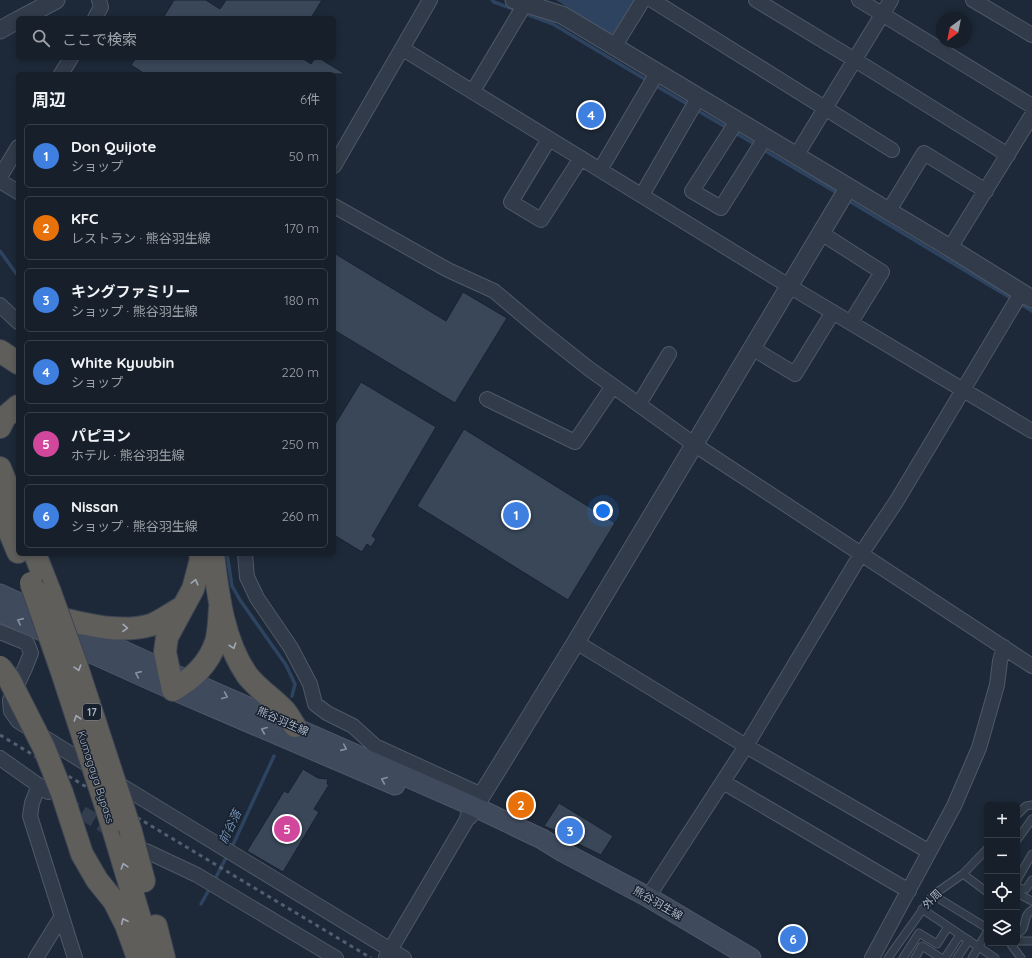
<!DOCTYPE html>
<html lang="ja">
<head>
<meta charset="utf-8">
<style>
  :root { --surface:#161f2a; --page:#1f2732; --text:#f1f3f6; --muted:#9ea2a8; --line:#353d47; --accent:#d93025 }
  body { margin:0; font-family:Quicksand,"Noto Sans JP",sans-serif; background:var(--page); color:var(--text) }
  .controls { position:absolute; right:12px; bottom:12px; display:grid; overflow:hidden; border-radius:6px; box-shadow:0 2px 6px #0003 }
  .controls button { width:36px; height:36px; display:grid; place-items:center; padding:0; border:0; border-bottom:1px solid var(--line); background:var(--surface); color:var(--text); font:20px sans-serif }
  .compass { position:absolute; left:936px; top:12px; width:36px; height:36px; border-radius:50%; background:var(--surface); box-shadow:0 2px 6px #0003; rotate:212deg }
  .you { position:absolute; left:603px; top:511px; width:14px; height:14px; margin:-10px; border:3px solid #fff; border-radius:50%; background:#1a73e8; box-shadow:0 0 0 6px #1a73e833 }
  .badge { display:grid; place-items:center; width:26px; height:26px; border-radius:50%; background:var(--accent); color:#fff; font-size:13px; font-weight:700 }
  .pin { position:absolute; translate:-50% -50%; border:2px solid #fff; box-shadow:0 1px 4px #0006 }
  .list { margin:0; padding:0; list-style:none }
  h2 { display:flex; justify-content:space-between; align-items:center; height:52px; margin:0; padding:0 16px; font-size:17px }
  h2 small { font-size:13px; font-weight:400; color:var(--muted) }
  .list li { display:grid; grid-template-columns:26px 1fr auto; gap:12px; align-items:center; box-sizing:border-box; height:64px; margin:0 8px 8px; padding:0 8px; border:1px solid var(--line); border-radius:6px }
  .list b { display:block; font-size:15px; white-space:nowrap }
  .list p { margin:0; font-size:13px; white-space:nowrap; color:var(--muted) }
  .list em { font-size:13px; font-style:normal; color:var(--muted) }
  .icon { flex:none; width:22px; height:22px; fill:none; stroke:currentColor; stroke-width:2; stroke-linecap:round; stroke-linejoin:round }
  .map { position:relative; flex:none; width:1032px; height:958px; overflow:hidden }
  .search { position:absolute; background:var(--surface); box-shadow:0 2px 6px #0003; left:16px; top:16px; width:320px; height:44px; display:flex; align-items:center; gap:10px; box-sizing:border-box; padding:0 14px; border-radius:6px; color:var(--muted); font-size:15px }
  .panel { position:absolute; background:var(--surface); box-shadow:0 2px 6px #0003; left:16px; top:72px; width:320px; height:484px; border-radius:6px }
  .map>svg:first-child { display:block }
</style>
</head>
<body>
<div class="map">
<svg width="1032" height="958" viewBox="0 0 1032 958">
  <rect width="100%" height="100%" fill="#1d2938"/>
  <!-- water -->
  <path fill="#2d435f" d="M556 0H636L616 33 610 34Z"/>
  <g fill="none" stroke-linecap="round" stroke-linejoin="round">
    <!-- stream -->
    <path stroke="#2d435f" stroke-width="3.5" d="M492 0 494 2 518 11
      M524 13 553 24 648 81
      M653 84 689 105
      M695 109 729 129
      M734 132 756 145
      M762 149 839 194
      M846 199 1014 300
      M0 251 18 276
      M1019 303 1032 311
      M227 554 232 586 240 600 286 665 295 684 292 696
      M231 849 274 756
      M214 881 228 854
      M201 904 211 886"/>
  </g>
  <!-- building -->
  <path fill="#394759" stroke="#19222f" d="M174 0H206L220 9 226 0H322L311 18H163Z
    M136 58H302L311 64 315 58H319L345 74H145L131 65Z
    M334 253 446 321 463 292 507 318 455 403 334 330Z
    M361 382 436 427 372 536 376 539 371 547 367 544 362 552 334 535V426Z
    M464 429 615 523 568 600 417 506Z
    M303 769 318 778 328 779 327 784 329 785 314 809 319 812 283 872 247 851 284 791 288 793Z
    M559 803 613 836 601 855 558 834 559 832 544 826Z"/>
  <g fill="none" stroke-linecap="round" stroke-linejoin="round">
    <!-- minor-tunnel -->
    <path stroke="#323e4d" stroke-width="14" stroke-dasharray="14 7" stroke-linecap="butt" d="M64 802 116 833"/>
    <!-- service casing -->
    <g stroke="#4f5867" stroke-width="9">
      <path id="service" d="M1017 815 1026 806 1032 805
        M1017 840 1032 819
        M963 874 987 892
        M1017 880 1032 854
        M1017 886 1022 889H1026L1032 880
        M1017 893 1032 901
        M933 895 987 928
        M922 909 995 958
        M1017 933C1029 930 1021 916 1032 910
        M1017 941H1032
        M1010 943 1021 958
        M888 958 933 895 963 874 987 849
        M903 958 919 933 937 944 948 927
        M915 958 922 946 941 958
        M945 958 960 935
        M957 958 969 940
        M972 958 987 932"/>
    </g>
    <!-- minor casing -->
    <g stroke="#4f5867" stroke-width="16">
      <path id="minor" d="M652 0 892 150
        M756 0 855 60 1008 155
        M859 0 1032 106
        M973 0 1032 35
        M95 18 101 7 99 0
        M614 47 643 0
        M403 49 789 286 1032 431
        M61 74 71 58
        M473 91 525 4
        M737 121 692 191 721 208 765 138
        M549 139 511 202 541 220 581 158
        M796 156 891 0
        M334 166 430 0
        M600 170 657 73
        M0 177 18 147
        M0 181 18 192
        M642 195 698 98
        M334 206 448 270 494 291 539 329 588 368 695 445 1032 666
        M888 212 924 153 986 191
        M821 233 882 272 851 322
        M950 248 1032 115
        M0 305 18 322
        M752 348 795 374 833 312
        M487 399 575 442 613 386
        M639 404 669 354
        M245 554 247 577 257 598 291 648 310 684 315 704 327 713 353 726 375 746 482 795
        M0 632 27 643 31 653 25 668 10 700 11 711 18 721 95 769
        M576 642 746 746 928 851
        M0 758 48 792
        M112 780 404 958
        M723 782 909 891
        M39 785 32 803 30 816 75 958
        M146 851 197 875 336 958
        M648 897 746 746 861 554 896 502 1021 293
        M386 957 469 816
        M36 958 62 916
        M872 958 954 806 979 748 997 685 1000 661 1004 647"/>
    </g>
    <!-- tertiary casing -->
    <g stroke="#4f5867" stroke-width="19">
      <path id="tertiary" d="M514 0 562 15 950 248 1032 299
        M22 18 56 0
        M0 30 18 20
        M469 816 576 642 848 188"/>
    </g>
    <!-- secondary casing -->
    <g stroke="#4f5867" stroke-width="21">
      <path id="secondary" d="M0 594 189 681 475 807 542 839 563 852 648 897 751 958
        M0 612 173 690 395 785"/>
    </g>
    <!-- trunk casing -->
    <g stroke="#3c4553" stroke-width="24">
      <path id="trunk" d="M0 351 18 363
        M0 427 5 417 18 406
        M0 468 18 512
        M0 509 18 552
        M35 554 50 592
        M200 554 201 559 193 589 167 637 165 652 173 690C193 678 208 665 216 642 219 632 219 619 220 608
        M213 554C218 595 223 640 247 675 257 688 271 697 283 709 288 713 291 721 295 726
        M45 615C79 622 117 635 151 625 162 621 173 612 183 607
        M62 793 82 854 97 880 114 901 126 925 138 958
        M111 822 141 922 148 953
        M131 832 144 881
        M156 926 164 958"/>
    </g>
    <!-- service -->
    <use href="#service" stroke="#313b49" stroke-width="7"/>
    <!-- minor -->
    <use href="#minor" stroke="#313b49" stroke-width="14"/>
    <!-- tertiary -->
    <use href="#tertiary" stroke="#313b49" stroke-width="17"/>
    <!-- secondary -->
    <use href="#secondary" stroke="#3f4a5c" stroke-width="19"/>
    <!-- trunk -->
    <use href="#trunk" stroke="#605e5b" stroke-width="22"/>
    <!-- rail -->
    <path stroke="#525f70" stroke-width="3" stroke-dasharray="4 4" stroke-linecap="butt" d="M0 735 371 958"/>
    <!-- trunk-bridge casing -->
    <g stroke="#3c4553" stroke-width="24" stroke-linecap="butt">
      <path id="trunk-bridge" d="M31 583 62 672 111 822
        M50 592 76 664 131 832
        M0 667 9 679 44 748 62 793"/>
    </g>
    <!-- trunk-bridge -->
    <use href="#trunk-bridge" stroke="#605e5b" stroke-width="22"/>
  </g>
  <!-- one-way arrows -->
  <defs><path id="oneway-chevron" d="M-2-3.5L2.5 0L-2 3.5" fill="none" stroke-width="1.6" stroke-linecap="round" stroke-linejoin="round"/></defs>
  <g stroke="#a0a8b6">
    <use href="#oneway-chevron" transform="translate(195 582) rotate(-75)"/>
    <use href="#oneway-chevron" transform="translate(125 628) rotate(2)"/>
    <use href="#oneway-chevron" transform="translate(233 646) rotate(71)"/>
    <use href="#oneway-chevron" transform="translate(78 668) rotate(72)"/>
    <use href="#oneway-chevron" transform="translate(77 718) rotate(-108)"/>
    <use href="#oneway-chevron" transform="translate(124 866) rotate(-107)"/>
    <use href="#oneway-chevron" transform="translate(124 921) rotate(-115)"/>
  </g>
  <g stroke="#8590a1">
    <use href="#oneway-chevron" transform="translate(20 621) rotate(-156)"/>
    <use href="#oneway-chevron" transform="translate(138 674) rotate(-156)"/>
    <use href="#oneway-chevron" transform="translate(225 696) rotate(23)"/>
    <use href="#oneway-chevron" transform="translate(264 730) rotate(-157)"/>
    <use href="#oneway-chevron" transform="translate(344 748) rotate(24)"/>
    <use href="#oneway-chevron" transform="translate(384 780) rotate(-157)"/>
  </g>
  <g text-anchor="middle" stroke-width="3" stroke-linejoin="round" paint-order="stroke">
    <!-- shield labels -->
    <rect fill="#17202d" stroke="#7f8898" stroke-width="1" x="83" y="704" width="18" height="16" rx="3"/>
    <g font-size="10" font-weight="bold" fill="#abb5c6">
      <text x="92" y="716">17</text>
    </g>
    <!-- street labels -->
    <g font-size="11" fill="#abb5c6" stroke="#17202d">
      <text transform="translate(283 721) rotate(24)" y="4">熊谷羽生線</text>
      <text transform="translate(96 777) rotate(72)" y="4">Kumagaya Bypass</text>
      <text transform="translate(932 899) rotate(-45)" y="4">外周</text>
      <text transform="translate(658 903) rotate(30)" y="4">熊谷羽生線</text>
    </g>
    <!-- water labels -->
    <g font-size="12" font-style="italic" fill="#708db2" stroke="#17202d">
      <text transform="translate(230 827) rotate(-64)" y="4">前谷落</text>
    </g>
  </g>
</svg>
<div class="controls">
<button>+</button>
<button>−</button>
<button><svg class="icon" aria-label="locate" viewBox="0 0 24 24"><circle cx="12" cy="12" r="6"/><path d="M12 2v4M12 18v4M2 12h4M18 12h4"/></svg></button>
<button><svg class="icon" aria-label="layers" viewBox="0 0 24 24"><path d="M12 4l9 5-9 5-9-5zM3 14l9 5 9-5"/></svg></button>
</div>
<svg class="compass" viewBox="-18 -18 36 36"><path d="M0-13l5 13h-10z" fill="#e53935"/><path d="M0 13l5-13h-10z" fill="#9ea2a8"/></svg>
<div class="you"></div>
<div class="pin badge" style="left:516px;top:515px;background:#3f7fe0">1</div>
<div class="pin badge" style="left:521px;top:805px;background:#e8710a">2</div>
<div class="pin badge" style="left:570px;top:831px;background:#3f7fe0">3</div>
<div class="pin badge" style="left:591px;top:115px;background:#3f7fe0">4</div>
<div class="pin badge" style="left:287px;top:829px;background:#d1479c">5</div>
<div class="pin badge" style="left:793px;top:939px;background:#3f7fe0">6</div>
<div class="search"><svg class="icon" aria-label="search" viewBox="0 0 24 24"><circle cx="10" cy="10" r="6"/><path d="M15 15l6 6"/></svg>ここで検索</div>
<section class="panel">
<h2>周辺<small>6件</small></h2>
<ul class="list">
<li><span class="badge" style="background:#3f7fe0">1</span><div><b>Don Quijote</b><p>ショップ</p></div><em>50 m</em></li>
<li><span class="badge" style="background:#e8710a">2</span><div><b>KFC</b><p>レストラン · 熊谷羽生線</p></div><em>170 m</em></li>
<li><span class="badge" style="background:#3f7fe0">3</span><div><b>キングファミリー</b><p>ショップ · 熊谷羽生線</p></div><em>180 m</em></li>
<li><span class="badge" style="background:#3f7fe0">4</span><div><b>White Kyuubin</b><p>ショップ</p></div><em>220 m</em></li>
<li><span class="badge" style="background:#d1479c">5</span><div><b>パピヨン</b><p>ホテル · 熊谷羽生線</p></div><em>250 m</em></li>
<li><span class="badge" style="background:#3f7fe0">6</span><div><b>Nissan</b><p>ショップ · 熊谷羽生線</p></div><em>260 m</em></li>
</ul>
</section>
</div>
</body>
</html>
